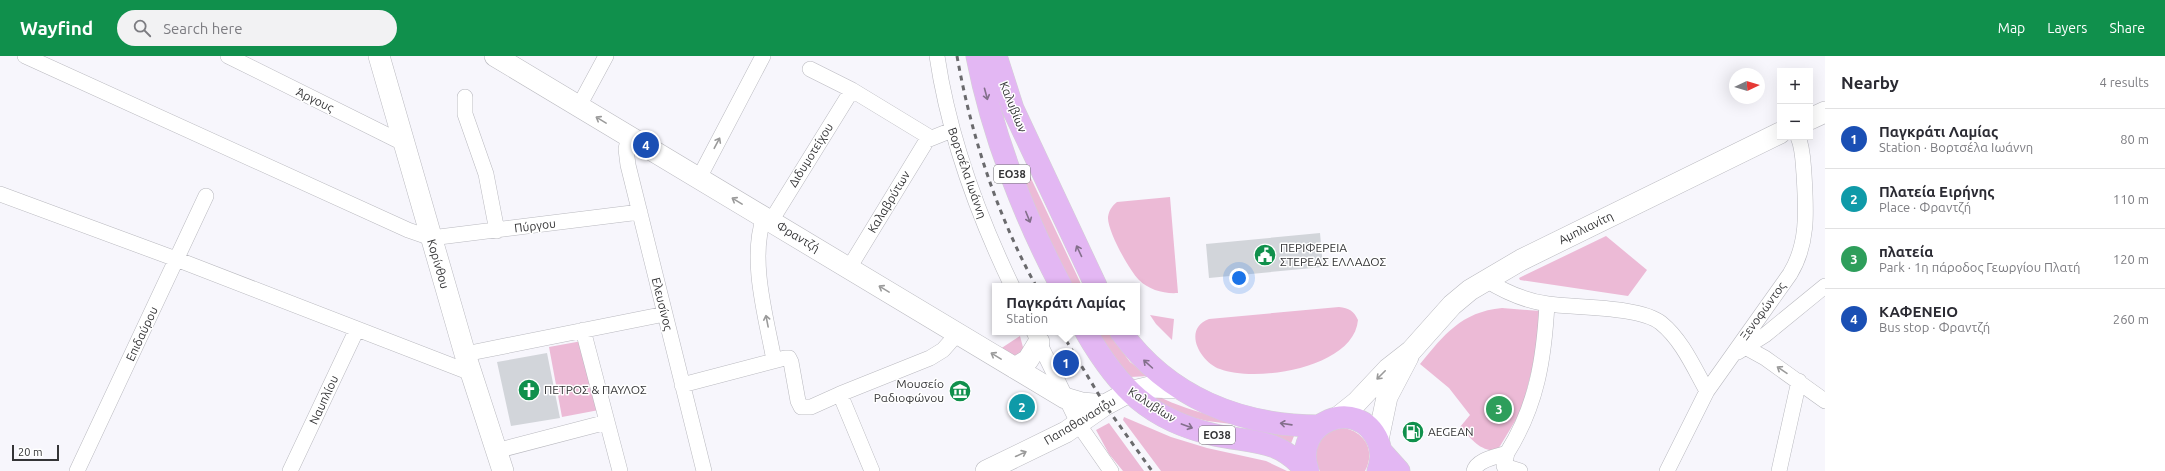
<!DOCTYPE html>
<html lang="en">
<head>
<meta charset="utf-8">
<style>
  :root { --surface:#fff; --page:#f2f2f3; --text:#2b2b33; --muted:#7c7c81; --line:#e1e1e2; --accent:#10904c }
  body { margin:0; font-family:Ubuntu,sans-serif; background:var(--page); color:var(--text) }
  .controls { position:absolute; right:12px; top:12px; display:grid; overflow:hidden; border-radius:0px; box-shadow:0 4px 16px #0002 }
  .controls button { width:36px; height:36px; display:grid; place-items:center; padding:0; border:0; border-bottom:1px solid var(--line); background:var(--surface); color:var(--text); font:20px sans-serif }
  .compass { position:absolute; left:1729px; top:12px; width:36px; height:36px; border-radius:50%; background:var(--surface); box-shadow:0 4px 16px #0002; rotate:86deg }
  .scale { position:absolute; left:12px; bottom:10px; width:47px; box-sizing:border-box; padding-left:4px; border:2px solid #343436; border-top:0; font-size:11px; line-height:14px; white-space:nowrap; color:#343436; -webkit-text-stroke:3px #fff; paint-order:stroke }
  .you { position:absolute; left:1239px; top:222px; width:14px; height:14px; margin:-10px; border:3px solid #fff; border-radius:50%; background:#1a73e8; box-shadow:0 0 0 6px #1a73e833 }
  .badge { display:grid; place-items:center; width:26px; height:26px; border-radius:50%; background:var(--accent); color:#fff; font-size:13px; font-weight:700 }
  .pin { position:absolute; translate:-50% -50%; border:2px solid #fff; box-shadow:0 1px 4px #0006 }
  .popup { position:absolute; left:992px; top:227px; width:148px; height:52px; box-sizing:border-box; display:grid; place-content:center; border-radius:0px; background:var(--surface); filter:drop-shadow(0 1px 3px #0005); font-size:13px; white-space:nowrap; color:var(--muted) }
  .popup b { font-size:15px; color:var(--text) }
  .popup::after { content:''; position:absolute; left:50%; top:100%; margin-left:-8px; border:8px solid transparent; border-top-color:var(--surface) }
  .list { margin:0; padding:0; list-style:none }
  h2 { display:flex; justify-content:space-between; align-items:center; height:52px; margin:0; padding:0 16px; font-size:17px }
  h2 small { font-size:13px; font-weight:400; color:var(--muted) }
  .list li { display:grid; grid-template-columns:26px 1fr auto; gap:12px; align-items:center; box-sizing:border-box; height:60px; padding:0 16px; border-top:1px solid var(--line) }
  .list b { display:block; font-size:15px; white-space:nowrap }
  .list p { margin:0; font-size:13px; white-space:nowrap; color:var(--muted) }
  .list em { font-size:13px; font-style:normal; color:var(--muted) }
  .icon { flex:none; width:22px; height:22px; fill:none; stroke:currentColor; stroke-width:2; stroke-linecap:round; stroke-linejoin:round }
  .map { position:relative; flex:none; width:1825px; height:415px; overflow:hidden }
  header { display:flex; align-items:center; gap:24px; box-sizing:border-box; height:56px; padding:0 20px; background:var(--accent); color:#fff }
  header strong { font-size:19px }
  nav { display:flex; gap:22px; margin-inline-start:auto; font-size:14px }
  .search { width:280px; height:36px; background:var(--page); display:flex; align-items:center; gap:10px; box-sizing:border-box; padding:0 14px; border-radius:22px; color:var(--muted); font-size:15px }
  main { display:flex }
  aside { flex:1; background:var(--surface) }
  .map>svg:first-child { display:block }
</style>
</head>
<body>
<header>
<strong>Wayfind</strong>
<div class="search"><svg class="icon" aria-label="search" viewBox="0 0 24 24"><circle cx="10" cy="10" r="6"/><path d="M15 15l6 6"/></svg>Search here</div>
<nav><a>Map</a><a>Layers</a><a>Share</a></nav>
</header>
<main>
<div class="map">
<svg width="1825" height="415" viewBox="0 0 1825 415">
  <rect width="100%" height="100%" fill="#f7f6fc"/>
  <!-- green -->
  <path fill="#ecbad6" d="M1024 113 1027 114 1082 230H1070L1024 128 1023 115Z
    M1170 141 1178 237C1164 238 1149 234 1139 224 1129 214 1107 174 1108 161 1109 154 1112 150 1117 146Z
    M1606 180 1647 214 1628 240 1520 224 1519 222Z
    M1339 251C1349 252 1354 255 1358 264 1354 312 1256 327 1220 313 1200 306 1182 273 1209 263Z
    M1502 252 1540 255 1537 293 1524 345 1526 347 1497 395C1478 394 1473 384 1460 371L1470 359 1449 332 1420 308C1444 279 1461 256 1502 252Z
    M1150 259 1174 263 1172 284 1156 268Z
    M1094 276H1108L1130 306 1150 320 1130 321Z
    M1020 280 1024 295 1019 304 997 295Z
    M582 285 599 354 562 361 549 291Z
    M1150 336C1195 361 1246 366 1296 375L1290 390 1282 384 1248 370 1207 365 1191 361 1160 348Z
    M1124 361 1171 381 1207 392 1266 405 1287 415H1161L1123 364Z
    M1109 367 1144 415H1123L1109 398 1096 374Z
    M1344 372C1365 376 1376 395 1365 415H1320C1312 402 1316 385 1329 376 1333 373 1339 373 1344 372Z"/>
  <!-- building -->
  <path fill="#d2d5da" d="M1320 177 1323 211 1209 222 1206 188Z
    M547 297 560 362 511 370 497 306Z"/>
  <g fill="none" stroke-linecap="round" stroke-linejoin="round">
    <!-- street casing -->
    <g stroke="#b9b9bf" stroke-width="16">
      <path id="street" d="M25 0 408 174 431 182 640 156
        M228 0 403 87
        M937 0C949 81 977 157 1012 230
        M810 13 852 34 931 82
        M465 41V58L486 118 497 175
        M579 50 606 0
        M629 80 626 93 628 109 704 415
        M699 122 763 0
        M0 138 176 203 471 317
        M764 161C749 203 766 261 774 304
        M771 165 852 34
        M849 212 927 84 952 74
        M1486 224C1505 236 1526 245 1548 248 1576 252 1640 250 1661 267 1682 284 1694 312 1707 335
        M583 274 620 415
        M1034 276 1079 369 1111 415
        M1745 291 1765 302 1825 345
        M1738 296 1765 279 1825 230
        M465 298 665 258
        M682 329 785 302H789L791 306 798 345 801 351H811L840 338
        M496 395 607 366
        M1507 397 1504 410 1520 415
        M77 415 206 140
        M290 415 357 273
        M872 415 840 338 930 302 943 294 958 277
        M1474 415C1477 403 1497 401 1507 397 1537 349 1544 303 1547 248
        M1667 415 1707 335 1790 218C1809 187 1806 153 1804 118 1803 106 1803 92 1798 81
        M1779 415 1799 325"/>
    </g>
    <!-- secondary casing -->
    <g stroke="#b9b9bf" stroke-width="22">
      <path id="secondary" d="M379 0 465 298 503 415
        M495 0 1065 342 1082 347 1105 349
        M1810 63 1825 56
        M1015 312 1028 304 1039 286
        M1337 362 1357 346 1388 313 1411 295 1452 249 1470 234 1521 204 1780 77
        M1378 384 1387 341 1408 301
        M986 415 1066 376 1105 349 1129 336 1150 331 1179 332"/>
    </g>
    <!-- primary casing -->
    <g stroke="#d2d2d3" stroke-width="23">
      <path id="primary" d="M977 0C992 78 1024 160 1061 230
        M996 0 1013 53 1096 230
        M1086 276C1119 333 1150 364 1215 379 1253 387 1279 382 1306 415
        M1121 276C1168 341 1240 370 1319 370
        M1381 395 1399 415
        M1308 415C1291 366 1358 339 1378 385 1382 395 1382 405 1378 415"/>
    </g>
    <!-- street -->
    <use href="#street" stroke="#fff" stroke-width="15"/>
    <!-- secondary -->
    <use href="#secondary" stroke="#fff" stroke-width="21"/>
    <!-- primary -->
    <use href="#primary" stroke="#e3b7f3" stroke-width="22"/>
    <!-- rail -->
    <path stroke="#6a6a6d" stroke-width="3" stroke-dasharray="5 5" stroke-linecap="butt" d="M957 0C971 79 997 159 1036 230
      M1061 276 1105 349 1152 415"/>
  </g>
  <!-- one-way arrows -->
  <defs><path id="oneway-shaft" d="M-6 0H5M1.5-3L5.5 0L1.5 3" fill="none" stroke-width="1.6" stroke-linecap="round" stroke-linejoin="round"/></defs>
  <g stroke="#836f8b">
    <use href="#oneway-shaft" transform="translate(986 38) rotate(75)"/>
    <use href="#oneway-shaft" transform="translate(1028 161) rotate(68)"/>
    <use href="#oneway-shaft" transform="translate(1079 195) rotate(-115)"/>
    <use href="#oneway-shaft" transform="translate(1148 308) rotate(-138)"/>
    <use href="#oneway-shaft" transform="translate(1286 368) rotate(-172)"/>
    <use href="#oneway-shaft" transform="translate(1187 370) rotate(20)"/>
  </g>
  <g stroke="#9a9a9a">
    <use href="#oneway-shaft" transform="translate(601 64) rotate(-149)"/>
    <use href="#oneway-shaft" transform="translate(717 87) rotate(-62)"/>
    <use href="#oneway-shaft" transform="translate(737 145) rotate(-149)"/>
    <use href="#oneway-shaft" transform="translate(884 233) rotate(-149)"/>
    <use href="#oneway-shaft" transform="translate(767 265) rotate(-101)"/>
    <use href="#oneway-shaft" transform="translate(996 300) rotate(-149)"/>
    <use href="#oneway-shaft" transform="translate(1782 314) rotate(-146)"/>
    <use href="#oneway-shaft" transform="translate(1381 319) rotate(135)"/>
    <use href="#oneway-shaft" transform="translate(1021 398) rotate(-25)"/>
  </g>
  <!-- icons -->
  <defs>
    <g id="civic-disc" transform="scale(1.15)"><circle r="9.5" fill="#10904c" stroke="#fff"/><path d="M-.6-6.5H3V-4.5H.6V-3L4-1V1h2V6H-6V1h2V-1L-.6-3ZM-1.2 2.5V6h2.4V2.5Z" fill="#fff"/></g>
    <g id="church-disc" transform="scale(1.15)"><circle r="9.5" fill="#10904c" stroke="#fff"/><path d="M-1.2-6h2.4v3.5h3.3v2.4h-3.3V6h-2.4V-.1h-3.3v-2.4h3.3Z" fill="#fff"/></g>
    <g id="museum-disc" transform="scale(1.15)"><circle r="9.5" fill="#10904c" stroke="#fff"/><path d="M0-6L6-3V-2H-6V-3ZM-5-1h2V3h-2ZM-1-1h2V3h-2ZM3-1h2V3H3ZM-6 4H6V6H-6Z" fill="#fff"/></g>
    <g id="fuel-disc" transform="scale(1.15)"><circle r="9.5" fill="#10904c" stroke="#fff"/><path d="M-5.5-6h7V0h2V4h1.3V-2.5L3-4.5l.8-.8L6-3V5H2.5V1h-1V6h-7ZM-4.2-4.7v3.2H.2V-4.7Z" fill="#fff"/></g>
  </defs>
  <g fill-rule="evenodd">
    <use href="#civic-disc" x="1265" y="199"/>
    <use href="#church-disc" x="529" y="334"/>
    <use href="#museum-disc" x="960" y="335"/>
    <use href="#fuel-disc" x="1413" y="376"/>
  </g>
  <g text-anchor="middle" stroke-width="3" stroke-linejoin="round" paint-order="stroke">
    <!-- shield labels -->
    <g fill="#fff" stroke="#717172" stroke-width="1">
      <rect x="994" y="109" width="36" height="18" rx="3"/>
      <rect x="1199" y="370" width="36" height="18" rx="3"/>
    </g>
    <g font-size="11" font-weight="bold" fill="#343436">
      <text x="1012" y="122">ΕΟ38</text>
      <text x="1217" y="383">ΕΟ38</text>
    </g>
    <!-- street labels -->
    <g font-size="12" fill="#343436" stroke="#fff">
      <text transform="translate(315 44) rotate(26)" y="4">Άργους</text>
      <text transform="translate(1013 51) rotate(68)" y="4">Καλυβίων</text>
      <text transform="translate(811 99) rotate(-58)" y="4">Διδυμοτείχου</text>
      <text transform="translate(967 117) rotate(71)" y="4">Βορτσέλα Ιωάννη</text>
      <text transform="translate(889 146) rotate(-59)" y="4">Καλαβρύτων</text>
      <text transform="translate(535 170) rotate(-7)" y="4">Πύργου</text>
      <text transform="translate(1586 172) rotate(-26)" y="4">Αμπλιανίτη</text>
      <text transform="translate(798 181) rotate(31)" y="4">Φραντζή</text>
      <text transform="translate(438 208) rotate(74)" y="4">Κορίνθου</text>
      <text transform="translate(662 248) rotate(76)" y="4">Ελευσίνος</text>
      <text transform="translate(1763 255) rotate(-54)" y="4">Ξενοφώντος</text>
      <text transform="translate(142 278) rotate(-65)" y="4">Επιδαύρου</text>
      <text transform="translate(324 344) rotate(-65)" y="4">Ναυπλίου</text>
      <text transform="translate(1152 349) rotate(33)" y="4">Καλυβίων</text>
      <text transform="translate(1080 365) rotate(-31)" y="4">Παπαθανασίου</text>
    </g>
    <!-- poi labels -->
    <g font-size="12" fill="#343436" stroke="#fff" text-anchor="start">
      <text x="1280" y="196">ΠΕΡΙΦΕΡΕΙΑ<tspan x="1280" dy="14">ΣΤΕΡΕΑΣ ΕΛΛΑΔΟΣ</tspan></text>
      <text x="944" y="332" text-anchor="end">Μουσείο<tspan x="944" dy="14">Ραδιοφώνου</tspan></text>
      <text x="544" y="338">ΠΕΤΡΟΣ &amp; ΠΑΥΛΟΣ</text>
      <text x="1428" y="380">AEGEAN</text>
    </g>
  </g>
</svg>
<div class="controls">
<button>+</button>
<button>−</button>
</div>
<svg class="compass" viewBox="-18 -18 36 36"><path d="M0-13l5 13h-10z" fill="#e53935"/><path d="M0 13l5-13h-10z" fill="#7c7c81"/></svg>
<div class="scale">20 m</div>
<div class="you"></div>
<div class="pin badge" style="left:1066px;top:307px;background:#1a4fb4">1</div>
<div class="popup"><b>Παγκράτι Λαμίας</b>Station</div>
<div class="pin badge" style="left:1022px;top:351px;background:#0f9aa8">2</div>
<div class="pin badge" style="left:1499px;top:353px;background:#2e9e5b">3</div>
<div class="pin badge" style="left:646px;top:89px;background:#1a4fb4">4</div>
</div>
<aside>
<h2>Nearby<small>4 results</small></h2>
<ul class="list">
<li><span class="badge" style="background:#1a4fb4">1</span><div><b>Παγκράτι Λαμίας</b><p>Station · Βορτσέλα Ιωάννη</p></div><em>80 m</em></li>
<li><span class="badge" style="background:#0f9aa8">2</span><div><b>Πλατεία Ειρήνης</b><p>Place · Φραντζή</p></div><em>110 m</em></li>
<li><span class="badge" style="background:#2e9e5b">3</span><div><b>πλατεία</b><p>Park · 1η πάροδος Γεωργίου Πλατή</p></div><em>120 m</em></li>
<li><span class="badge" style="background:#1a4fb4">4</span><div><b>ΚΑΦΕΝΕΙΟ</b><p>Bus stop · Φραντζή</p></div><em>260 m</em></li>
</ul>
</aside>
</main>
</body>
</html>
